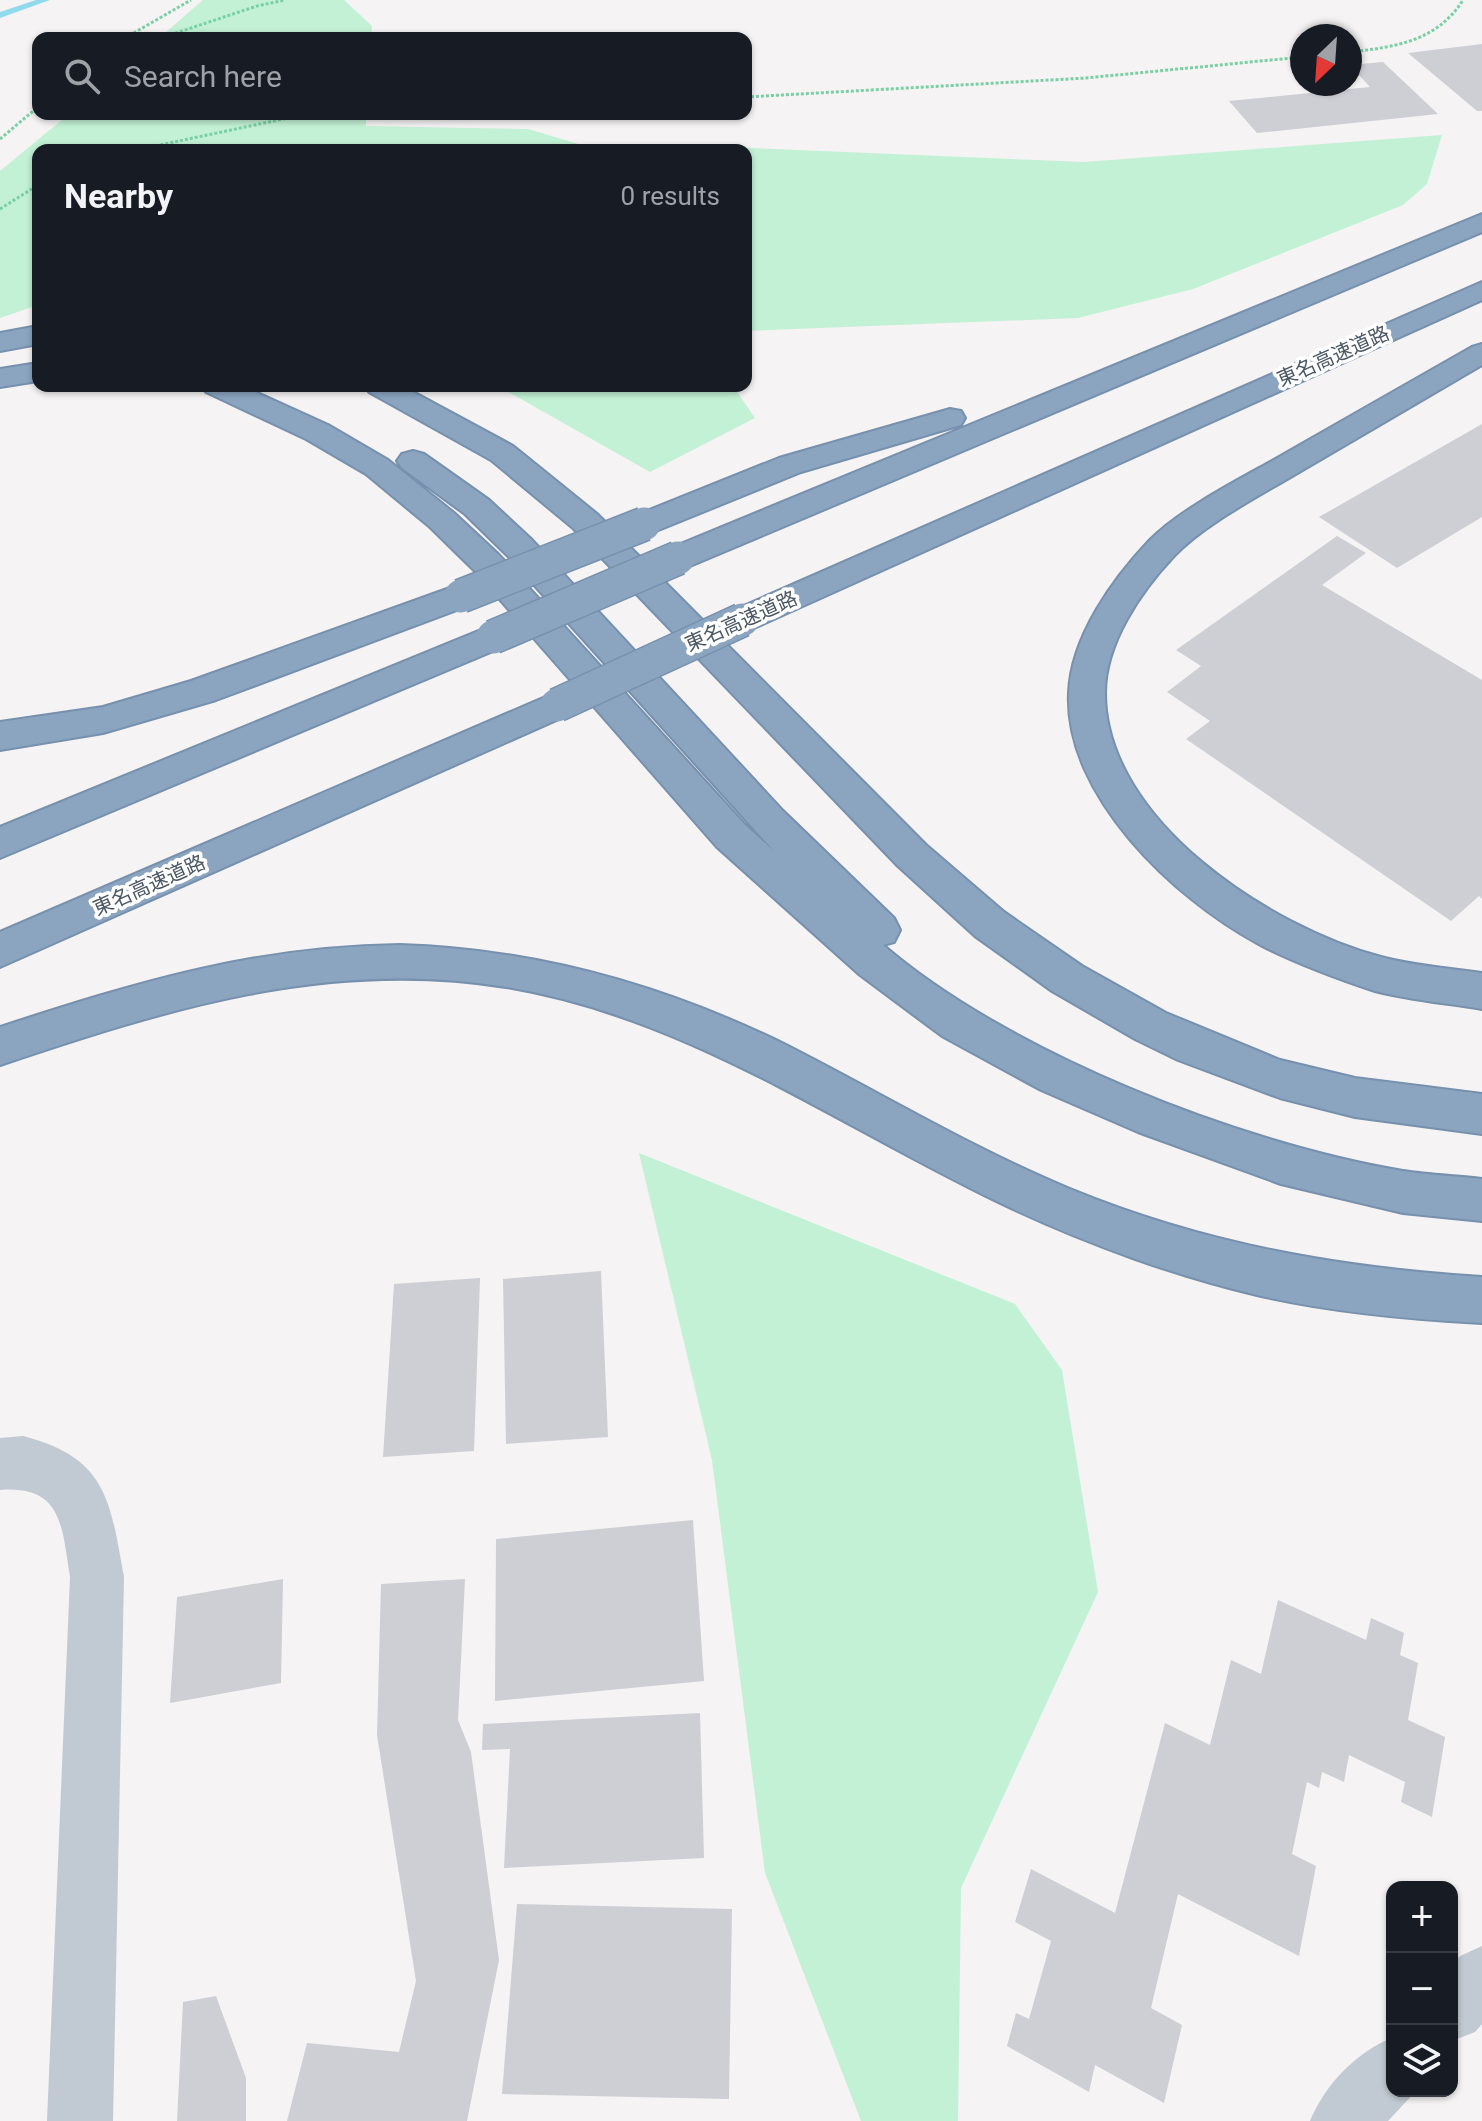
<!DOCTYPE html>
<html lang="en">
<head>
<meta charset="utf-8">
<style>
  :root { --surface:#171b24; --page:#20242c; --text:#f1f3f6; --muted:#9ea1a6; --line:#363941 }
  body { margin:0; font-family:Roboto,"Noto Sans JP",sans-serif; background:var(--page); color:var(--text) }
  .controls { position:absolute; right:24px; bottom:24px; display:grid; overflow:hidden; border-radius:16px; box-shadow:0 2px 6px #0004 }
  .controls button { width:72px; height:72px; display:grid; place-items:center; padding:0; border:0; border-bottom:2px solid var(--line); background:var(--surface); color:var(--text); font:40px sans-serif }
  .compass { position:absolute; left:1290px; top:24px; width:72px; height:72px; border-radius:50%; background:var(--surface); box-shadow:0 2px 6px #0004; rotate:205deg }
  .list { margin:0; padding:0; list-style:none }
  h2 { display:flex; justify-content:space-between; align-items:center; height:104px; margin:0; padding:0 32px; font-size:34px }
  h2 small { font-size:26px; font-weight:400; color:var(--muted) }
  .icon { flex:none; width:44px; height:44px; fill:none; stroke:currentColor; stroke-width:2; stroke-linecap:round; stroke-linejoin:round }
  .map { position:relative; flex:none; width:1482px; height:2121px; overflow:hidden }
  .search { position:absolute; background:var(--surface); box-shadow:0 2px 6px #0004; left:32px; top:32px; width:720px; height:88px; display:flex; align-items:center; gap:20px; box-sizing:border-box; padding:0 28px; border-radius:16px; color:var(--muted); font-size:30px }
  .panel { position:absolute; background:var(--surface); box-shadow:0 2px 6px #0004; left:32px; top:144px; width:720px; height:248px; border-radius:16px }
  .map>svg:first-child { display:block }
</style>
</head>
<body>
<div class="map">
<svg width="1482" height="2121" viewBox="0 0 1482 2121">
  <rect width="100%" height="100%" fill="#f5f3f3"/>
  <!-- green -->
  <path fill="#c3f1d5" d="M203 0H344L372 26 371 38H159Z
    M69 114H366V126L528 129 599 150H38V305L0 318V171Z
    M1442 135 1427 184 1403 205 1193 289 1078 318 746 331V150H648L680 145 1084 162Z
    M498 386H733L755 418 650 472Z
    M639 1153 1015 1304 1062 1370 1098 1592 961 1888 958 2121H861L765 1873 712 1460Z"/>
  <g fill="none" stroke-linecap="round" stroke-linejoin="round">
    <!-- stream -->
    <path fill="#90daee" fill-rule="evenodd" d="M36 0H50L0 18V12Z"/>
  </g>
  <!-- building -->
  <path fill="#cdcfd5" d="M1482 44V111H1477L1408 53Z
    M1383 62 1438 114 1257 133 1229 101 1370 87 1350 65Z
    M1482 424V517L1397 568 1319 517Z
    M1337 536 1366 553 1322 585 1482 680V899L1479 896 1451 921 1186 739 1210 721 1167 692 1201 666 1176 650Z
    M601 1271 608 1437 506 1444 503 1279Z
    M480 1278 474 1451 383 1457 394 1284Z
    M693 1520 704 1681 495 1701 496 1539Z
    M283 1579 281 1683 170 1703 177 1597Z
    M465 1579 458 1720 471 1752 499 1960 467 2121H287L307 2043 399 2052 416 1981 377 1735 381 1584Z
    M1278 1600 1366 1640 1371 1618 1404 1633 1400 1655 1418 1663 1408 1720 1445 1737 1432 1817 1401 1802 1405 1782 1349 1755 1344 1782 1322 1772 1319 1788 1307 1782 1292 1854 1316 1866 1299 1956 1178 1894 1151 2008 1182 2025 1164 2103 1095 2065 1089 2092 1007 2046 1016 2013 1029 2019 1051 1941 1015 1922 1031 1869 1115 1913 1165 1723 1210 1745 1231 1660 1261 1674Z
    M700 1713 704 1858 504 1868 510 1749 482 1750 483 1724Z
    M517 1904 732 1909 729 2099 502 2094Z
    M216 1996 246 2078V2121H177L183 2002Z"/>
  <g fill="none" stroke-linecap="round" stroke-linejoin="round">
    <!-- motorway casing -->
    <g stroke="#7690ad" stroke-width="4">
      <path id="motorway" d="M1482 214V232L690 566 678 569 666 566 661 558 666 550Z
        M1482 282V300L754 628 742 632 730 628 725 620 730 612Z
        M38 326V344L0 351V333Z
        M1482 344V365C1419 402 1357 438 1294 475 1257 497 1203 525 1174 556 1141 591 1105 643 1105 693 1105 821 1271 928 1381 957 1413 966 1449 968 1482 973V1009C1447 1003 1409 1000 1375 991 1343 981 1285 959 1257 943 1174 898 1064 795 1069 693 1071 637 1113 579 1150 540 1180 510 1234 482 1272 461 1338 423 1405 385 1472 347Z
        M38 363V381L0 387V369Z
        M202 386H242L328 425 388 460 454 513 499 555 745 825 774 851 508 556 465 514 402 468 397 461 402 454 413 451 424 454 489 500 532 540 783 811 894 918 900 930 894 942 883 945C1008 1053 1241 1144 1403 1171 1429 1175 1456 1176 1482 1179V1221L1403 1213 1281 1184 1138 1132 1041 1090 942 1036 860 975 717 847 475 571 430 527 366 474 306 439 206 392Z
        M365 386H402L513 446 597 514 926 845 1004 912 1082 966 1166 1013 1280 1060 1355 1078 1482 1094V1134L1355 1117 1280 1098 1178 1060 1135 1039 1052 991 975 936 898 866 573 528 491 460 369 392Z
        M950 409 961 411 965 418 961 425 801 472 656 531 644 535 632 531 628 524 632 517 779 458Z
        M461 584 473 588 478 596 473 604 216 700 103 733 0 750V722L103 707 191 681Z
        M493 625 505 628 511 637 505 646 0 858V827Z
        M557 692 570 696 575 705 570 714 0 967V932Z
        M400 945C535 949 663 985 784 1044 879 1092 971 1148 1070 1189 1204 1244 1338 1268 1482 1277V1323C1407 1319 1330 1312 1257 1295 1176 1276 1088 1244 1013 1209 844 1130 693 1018 506 987 327 958 167 1009 0 1065V1027C139 982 252 947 400 945Z"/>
    </g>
    <!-- path -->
    <path stroke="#7ad0a6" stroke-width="3" stroke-dasharray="3 2" stroke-linecap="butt" d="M125 38 191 0
      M161 38 257 6 285 0
      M1350 52C1396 47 1437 41 1463 0
      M746 97 1086 78 1302 57
      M0 139 38 107
      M136 150 307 114
      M0 209 38 185"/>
    <!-- tertiary -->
    <path fill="#c1cad2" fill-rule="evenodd" d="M23 1436C108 1458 110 1501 124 1577L113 2121H47L70 1577C62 1528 63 1485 0 1490V1438Z
      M1482 1946V2024L1475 2032 1452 2041V1964L1460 1956Z
      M1392 2038V2091H1416L1388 2121H1310C1325 2085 1356 2052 1392 2038Z"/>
    <!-- motorway -->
    <use href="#motorway" fill="#8ba5c1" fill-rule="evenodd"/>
    <!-- motorway-bridge casing -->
    <g stroke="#7690ad" stroke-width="36" stroke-linecap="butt">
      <path id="motorway-bridge" d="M461 596 644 524
        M493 637 678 558
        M557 705 742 620"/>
    </g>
    <!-- motorway-bridge -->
    <use href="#motorway-bridge" stroke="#8ba5c1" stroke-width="33"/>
  </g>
  <g text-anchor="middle" stroke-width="7" stroke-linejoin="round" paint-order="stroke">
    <!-- far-street labels -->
    <g font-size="20" fill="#4a5661" stroke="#fff">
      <text transform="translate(1333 356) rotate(-24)" y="7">東名高速道路</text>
      <text transform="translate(741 621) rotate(-24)" y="7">東名高速道路</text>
      <text transform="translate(149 885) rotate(-24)" y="7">東名高速道路</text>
    </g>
  </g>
</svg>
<div class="controls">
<button>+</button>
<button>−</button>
<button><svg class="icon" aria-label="layers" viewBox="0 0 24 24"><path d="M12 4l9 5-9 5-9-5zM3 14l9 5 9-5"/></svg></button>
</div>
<svg class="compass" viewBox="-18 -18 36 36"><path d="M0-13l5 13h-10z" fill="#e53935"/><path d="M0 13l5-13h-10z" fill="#9ea1a6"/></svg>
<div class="search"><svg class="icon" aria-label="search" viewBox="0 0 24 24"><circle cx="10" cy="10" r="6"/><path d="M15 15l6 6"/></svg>Search here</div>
<section class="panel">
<h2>Nearby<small>0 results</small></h2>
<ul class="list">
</ul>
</section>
</div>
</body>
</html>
